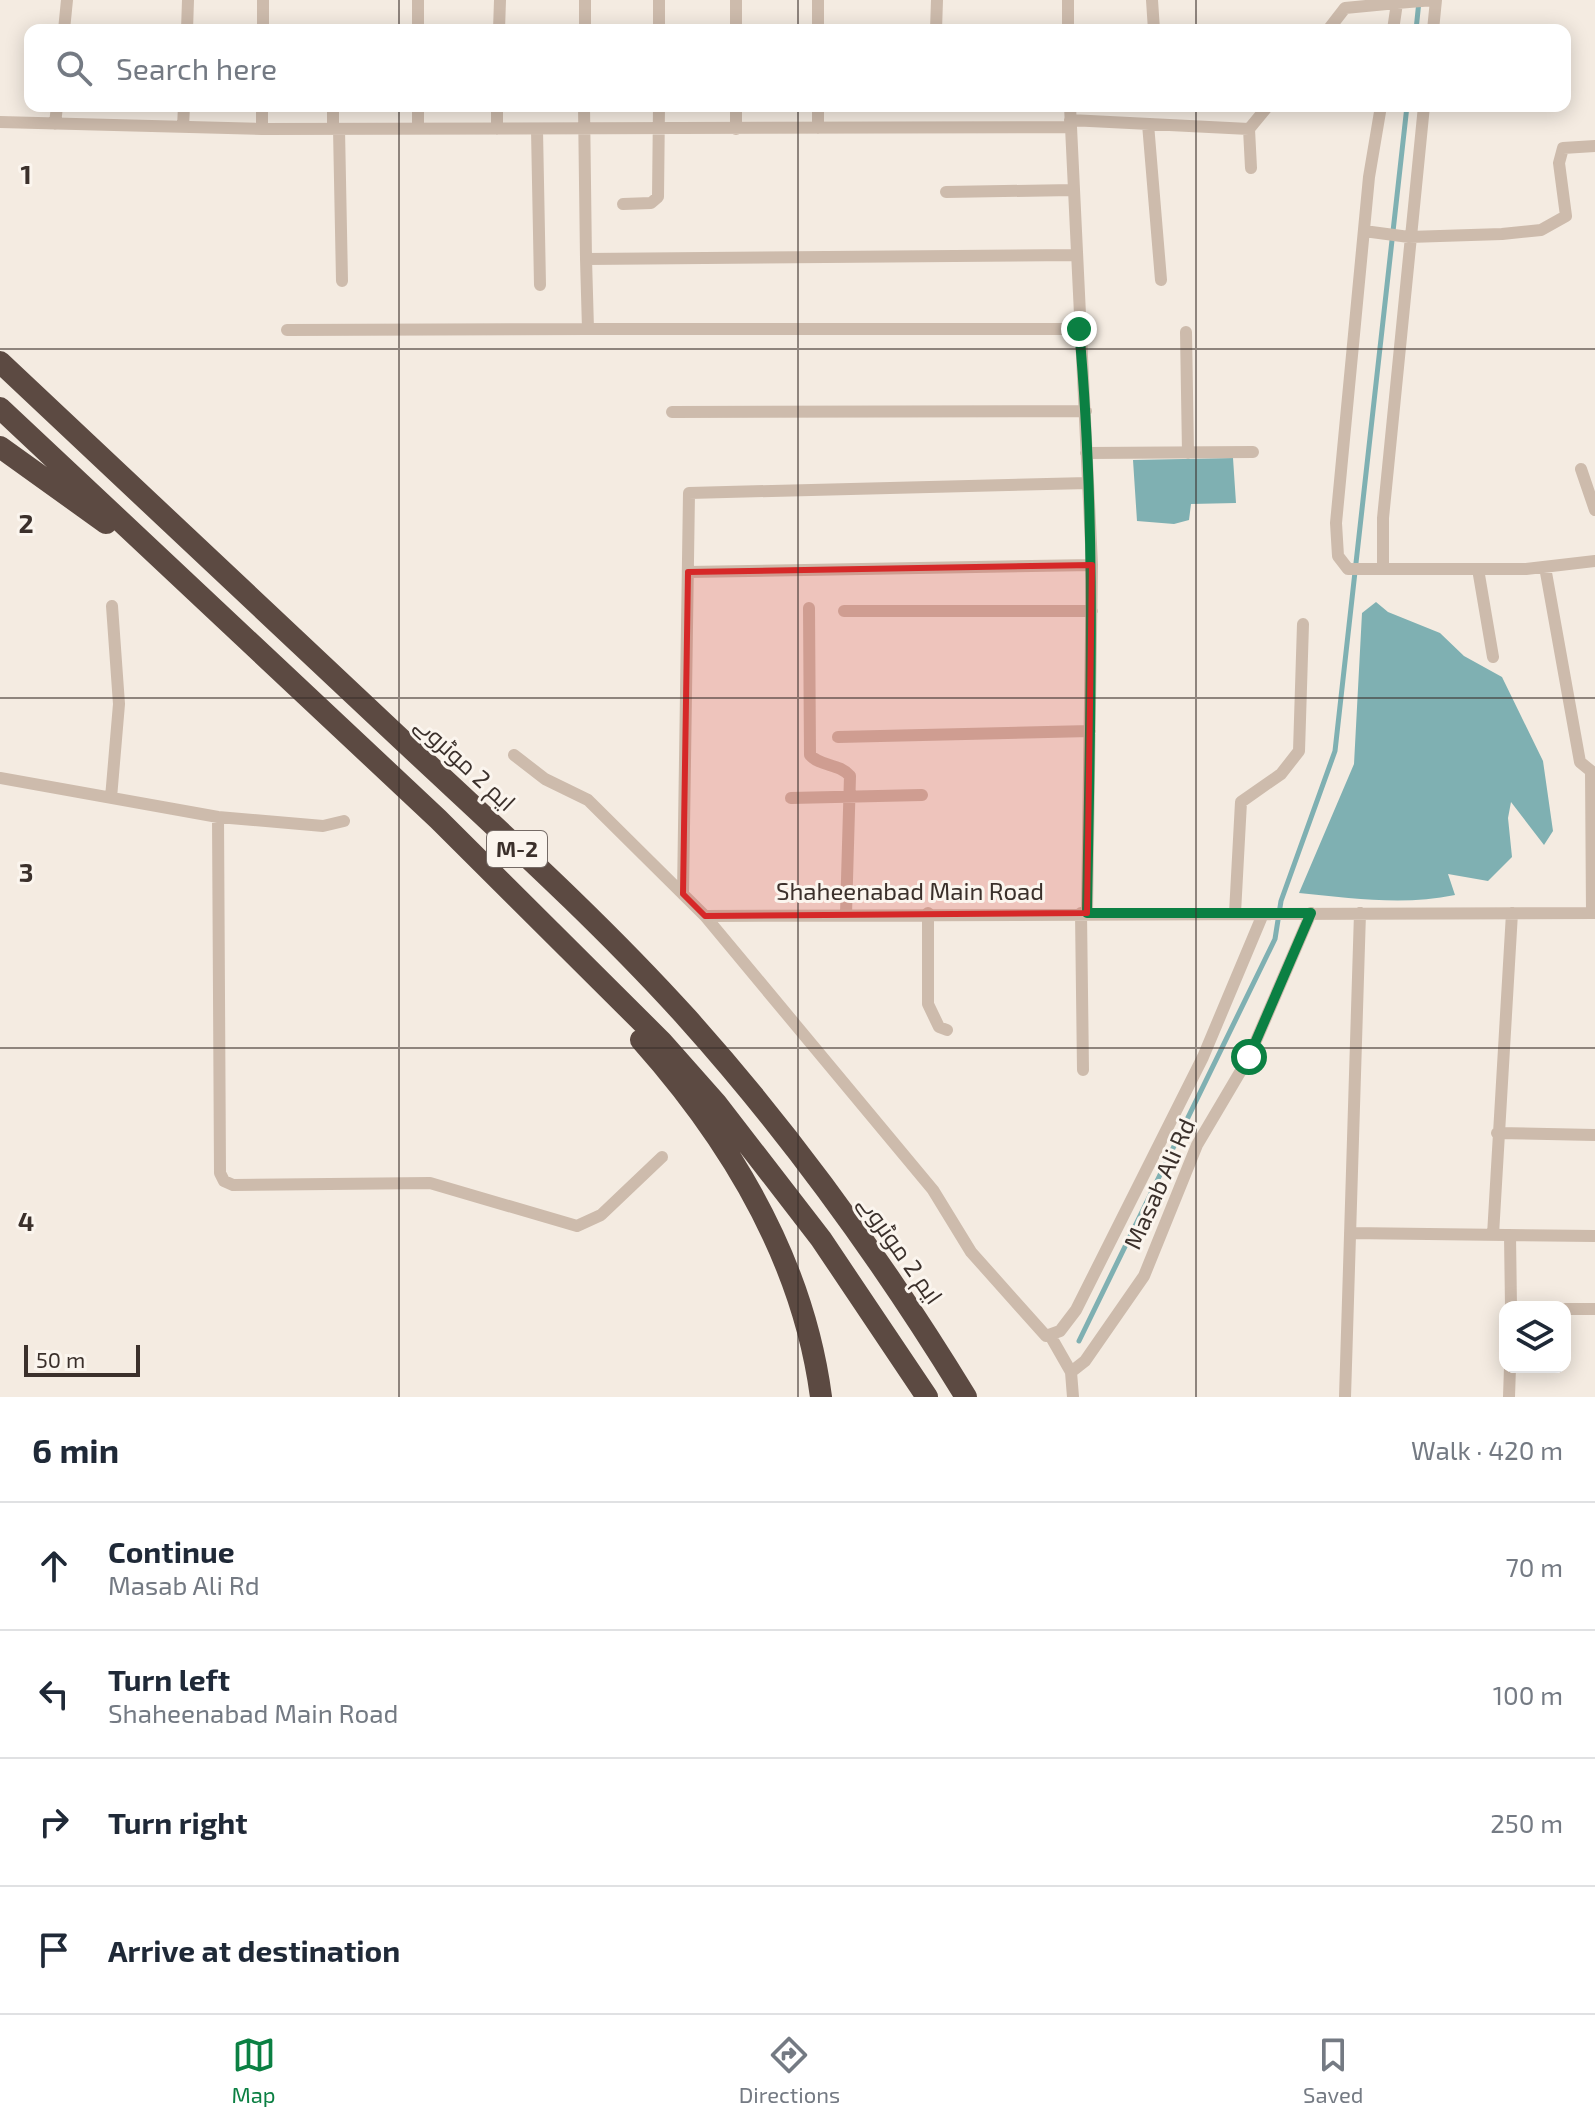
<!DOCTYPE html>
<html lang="en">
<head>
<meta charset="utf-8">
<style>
  :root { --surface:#fff; --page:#f6f6f7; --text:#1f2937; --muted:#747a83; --line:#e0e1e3; --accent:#0b8043 }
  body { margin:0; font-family:"Exo 2",Cairo,sans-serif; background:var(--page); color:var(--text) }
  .controls { position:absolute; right:24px; bottom:24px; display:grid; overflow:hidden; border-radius:16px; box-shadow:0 4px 20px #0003 }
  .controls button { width:72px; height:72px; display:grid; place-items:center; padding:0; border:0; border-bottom:2px solid var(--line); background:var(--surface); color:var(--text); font:40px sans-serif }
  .scale { position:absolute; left:24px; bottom:20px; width:116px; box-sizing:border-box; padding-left:8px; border:4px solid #3b302b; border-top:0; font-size:22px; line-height:28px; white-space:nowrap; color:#3b302b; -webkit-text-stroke:6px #fbf5ee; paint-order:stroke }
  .stop { position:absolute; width:24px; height:24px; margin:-18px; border:6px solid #0b8043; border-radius:50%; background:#fff }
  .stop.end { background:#0b8043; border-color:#fff; box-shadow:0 2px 8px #0008 }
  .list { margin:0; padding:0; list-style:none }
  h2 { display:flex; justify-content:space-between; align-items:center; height:104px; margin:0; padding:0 32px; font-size:34px }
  h2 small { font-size:26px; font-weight:400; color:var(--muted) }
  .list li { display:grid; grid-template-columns:52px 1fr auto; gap:24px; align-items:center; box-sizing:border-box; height:128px; padding:0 32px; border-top:2px solid var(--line) }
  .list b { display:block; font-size:30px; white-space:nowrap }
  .list p { margin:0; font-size:26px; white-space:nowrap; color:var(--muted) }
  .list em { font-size:26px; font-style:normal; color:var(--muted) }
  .icon { flex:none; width:44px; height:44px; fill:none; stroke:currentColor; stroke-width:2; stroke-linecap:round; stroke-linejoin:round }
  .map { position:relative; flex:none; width:1595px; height:1397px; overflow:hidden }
  .search { position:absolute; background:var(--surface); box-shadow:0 4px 20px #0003; left:24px; right:24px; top:24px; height:88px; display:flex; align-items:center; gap:20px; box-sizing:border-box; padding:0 28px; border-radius:16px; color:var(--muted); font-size:30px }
  .sheet { height:616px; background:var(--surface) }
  nav { display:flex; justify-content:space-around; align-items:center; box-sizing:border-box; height:112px; border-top:2px solid var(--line); background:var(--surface); font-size:22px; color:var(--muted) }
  nav a { display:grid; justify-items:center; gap:4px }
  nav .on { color:var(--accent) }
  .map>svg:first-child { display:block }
</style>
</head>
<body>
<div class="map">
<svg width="1595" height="1397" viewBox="0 0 1595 1397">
  <rect width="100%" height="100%" fill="#f4ebe1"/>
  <!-- water -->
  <path fill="#7fb0b2" d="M1233 458 1236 503 1191 504 1189 520 1174 524 1137 521 1133 460Z
    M1376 602 1388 612 1440 633 1464 656 1502 677 1543 761 1553 831 1544 845 1511 802 1508 818 1512 857 1488 881 1448 874 1455 895C1403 906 1351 898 1299 893L1354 764 1362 613Z"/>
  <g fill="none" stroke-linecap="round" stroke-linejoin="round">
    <!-- stream -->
    <path stroke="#7fb0b2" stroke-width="5" d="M1416 30 1419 1
      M1079 1341 1275 939 1281 901 1335 751 1407 106"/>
    <!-- street -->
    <path stroke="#cdbbac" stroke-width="12" d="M659 0V30
      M736 0V30
      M818 0V30
      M1152 0 1154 30
      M64 30 67 0
      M187 30 188 0
      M263 30V0
      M418 30V0
      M499 30 500 0
      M585 30V0
      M936 30 937 0
      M1068 30V0
      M1328 30 1345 8 1397 3
      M1393 30 1397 3 1434 0
      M1433 30 1436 0
      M333 106V129
      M584 106 586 259 1077 255
      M736 106V129
      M818 106V128
      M1070 106 1092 565 1087 913
      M1381 106 1369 177 1336 523 1338 556 1348 569H1526L1595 561
      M1070 120 1249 129 1268 106
      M0 122 262 129 1071 127
      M55 124 57 106
      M1148 124 1161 280
      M183 127 184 106
      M418 128V106
      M262 129V106
      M339 129 342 281
      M497 129V106
      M1249 129 1251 168
      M537 130 540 285
      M946 192 1073 190
      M623 204 651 203 658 197 659 106
      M1364 231 1409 237 1502 234 1541 230 1566 216 1559 163 1563 148 1595 146
      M586 259 588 329H1079
      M287 330 588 329
      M1186 332 1188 453
      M672 412 1086 411
      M1086 453 1253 452
      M1581 469 1595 510
      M1545 567 1580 762 1591 771 1592 913
      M1383 568V518L1424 106
      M1478 569 1493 657
      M688 572 1092 565
      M809 608 810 755C821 767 839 763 850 776L846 914
      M844 611H1092
      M838 737 1090 731
      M514 755 545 779 588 800 705 916 933 1190 971 1252 1046 1336 1060 1331 1076 1310 1203 1057 1263 914
      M0 778 218 817 323 826 344 821
      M111 798 119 704 112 606
      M791 798 922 795
      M218 817 220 1173 224 1181 233 1185 430 1183 577 1226 601 1215 662 1157
      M683 894 689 493 1088 483
      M928 913V1004L939 1027 947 1030
      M1081 913 1083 1070
      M1235 913 1241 802 1281 774 1299 751 1303 624
      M705 916 1595 913
      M1497 1133 1595 1135
      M1350 1233 1595 1236
      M1493 1235 1512 913
      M1510 1235 1511 1307
      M1565 1309H1595
      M1051 1337 1071 1372 1073 1397
      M1071 1372 1085 1361 1144 1276 1197 1145 1249 1057 1311 913
      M1345 1397 1360 913
      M1509 1397 1510 1367"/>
    <!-- highway -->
    <path stroke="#5c4a42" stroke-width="22" d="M0 362C128 483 256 604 385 724 487 820 593 914 687 1018 792 1135 884 1263 966 1397
      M0 408 438 819 662 1042 716 1103 821 1239 927 1397
      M0 447 106 523
      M641 1040C731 1141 803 1260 821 1397"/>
  </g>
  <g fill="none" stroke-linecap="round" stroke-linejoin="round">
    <!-- route -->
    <path stroke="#0b8043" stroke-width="10" d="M1079 329C1097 524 1090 718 1087 913H1311L1249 1057"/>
  </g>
  <!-- marked area -->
  <path fill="#d62828" fill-opacity="0.2" stroke="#d62828" stroke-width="6" stroke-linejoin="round" d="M1092 565 1087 913 705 916 683 894 688 572Z"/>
  <!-- grid -->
  <path fill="none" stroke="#3b302b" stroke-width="2" stroke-opacity="0.55" d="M399 0V30M798 0V30M1196 0V30M399 106V1397M798 106V1397M1196 106V1397M0 349H1595M0 698H1595M0 1048H1595"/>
  <g text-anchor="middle" stroke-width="6" stroke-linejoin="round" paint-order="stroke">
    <!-- shield labels -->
    <rect fill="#fbf5ee" stroke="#756b66" stroke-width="2" x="487" y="831" width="60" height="36" rx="6"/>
    <g font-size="22" font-weight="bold" fill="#3b302b">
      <text x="517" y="857">M-2</text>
    </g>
    <!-- street labels -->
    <g font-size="24" fill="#3b302b" stroke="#fbf5ee">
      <text transform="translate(465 764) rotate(43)" y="8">ایم 2 موٹروے</text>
      <text x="910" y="900">Shaheenabad Main Road</text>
      <text transform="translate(1160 1184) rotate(-66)" y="8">Masab Ali Rd</text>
      <text transform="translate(900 1250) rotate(55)" y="8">ایم 2 موٹروے</text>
    </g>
  </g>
  <g font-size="26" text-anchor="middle" font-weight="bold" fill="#3b302b" stroke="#fbf5ee" stroke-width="6" stroke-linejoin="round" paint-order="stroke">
    <text x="26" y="184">1</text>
    <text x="26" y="533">2</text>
    <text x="26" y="882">3</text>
    <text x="26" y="1231">4</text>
  </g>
</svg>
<div class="controls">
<button><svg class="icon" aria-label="layers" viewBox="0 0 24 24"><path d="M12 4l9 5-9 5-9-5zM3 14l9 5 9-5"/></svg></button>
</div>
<div class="scale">50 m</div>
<div class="stop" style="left:1249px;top:1057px"></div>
<div class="stop end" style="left:1079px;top:329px"></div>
<div class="search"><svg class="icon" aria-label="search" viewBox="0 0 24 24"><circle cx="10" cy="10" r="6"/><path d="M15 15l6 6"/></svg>Search here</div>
</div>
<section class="sheet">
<h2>6 min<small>Walk · 420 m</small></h2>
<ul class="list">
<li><svg class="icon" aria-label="ahead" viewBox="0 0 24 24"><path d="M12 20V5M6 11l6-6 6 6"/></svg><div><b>Continue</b><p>Masab Ali Rd</p></div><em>70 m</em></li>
<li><svg class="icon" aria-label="left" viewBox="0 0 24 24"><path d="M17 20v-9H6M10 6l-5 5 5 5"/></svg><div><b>Turn left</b><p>Shaheenabad Main Road</p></div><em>100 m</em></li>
<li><svg class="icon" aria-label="right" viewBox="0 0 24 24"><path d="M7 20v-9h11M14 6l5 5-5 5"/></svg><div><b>Turn right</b></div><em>250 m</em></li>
<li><svg class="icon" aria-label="arrive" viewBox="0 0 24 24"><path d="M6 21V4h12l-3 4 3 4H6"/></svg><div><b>Arrive at destination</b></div></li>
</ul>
</section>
<nav>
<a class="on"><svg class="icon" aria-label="map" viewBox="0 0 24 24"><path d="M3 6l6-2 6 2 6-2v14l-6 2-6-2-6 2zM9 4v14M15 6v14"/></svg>Map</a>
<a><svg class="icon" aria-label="directions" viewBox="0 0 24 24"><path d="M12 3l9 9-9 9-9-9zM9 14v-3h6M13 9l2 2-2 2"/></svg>Directions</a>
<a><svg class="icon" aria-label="saved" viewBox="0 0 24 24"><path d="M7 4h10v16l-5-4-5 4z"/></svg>Saved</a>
</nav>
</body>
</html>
